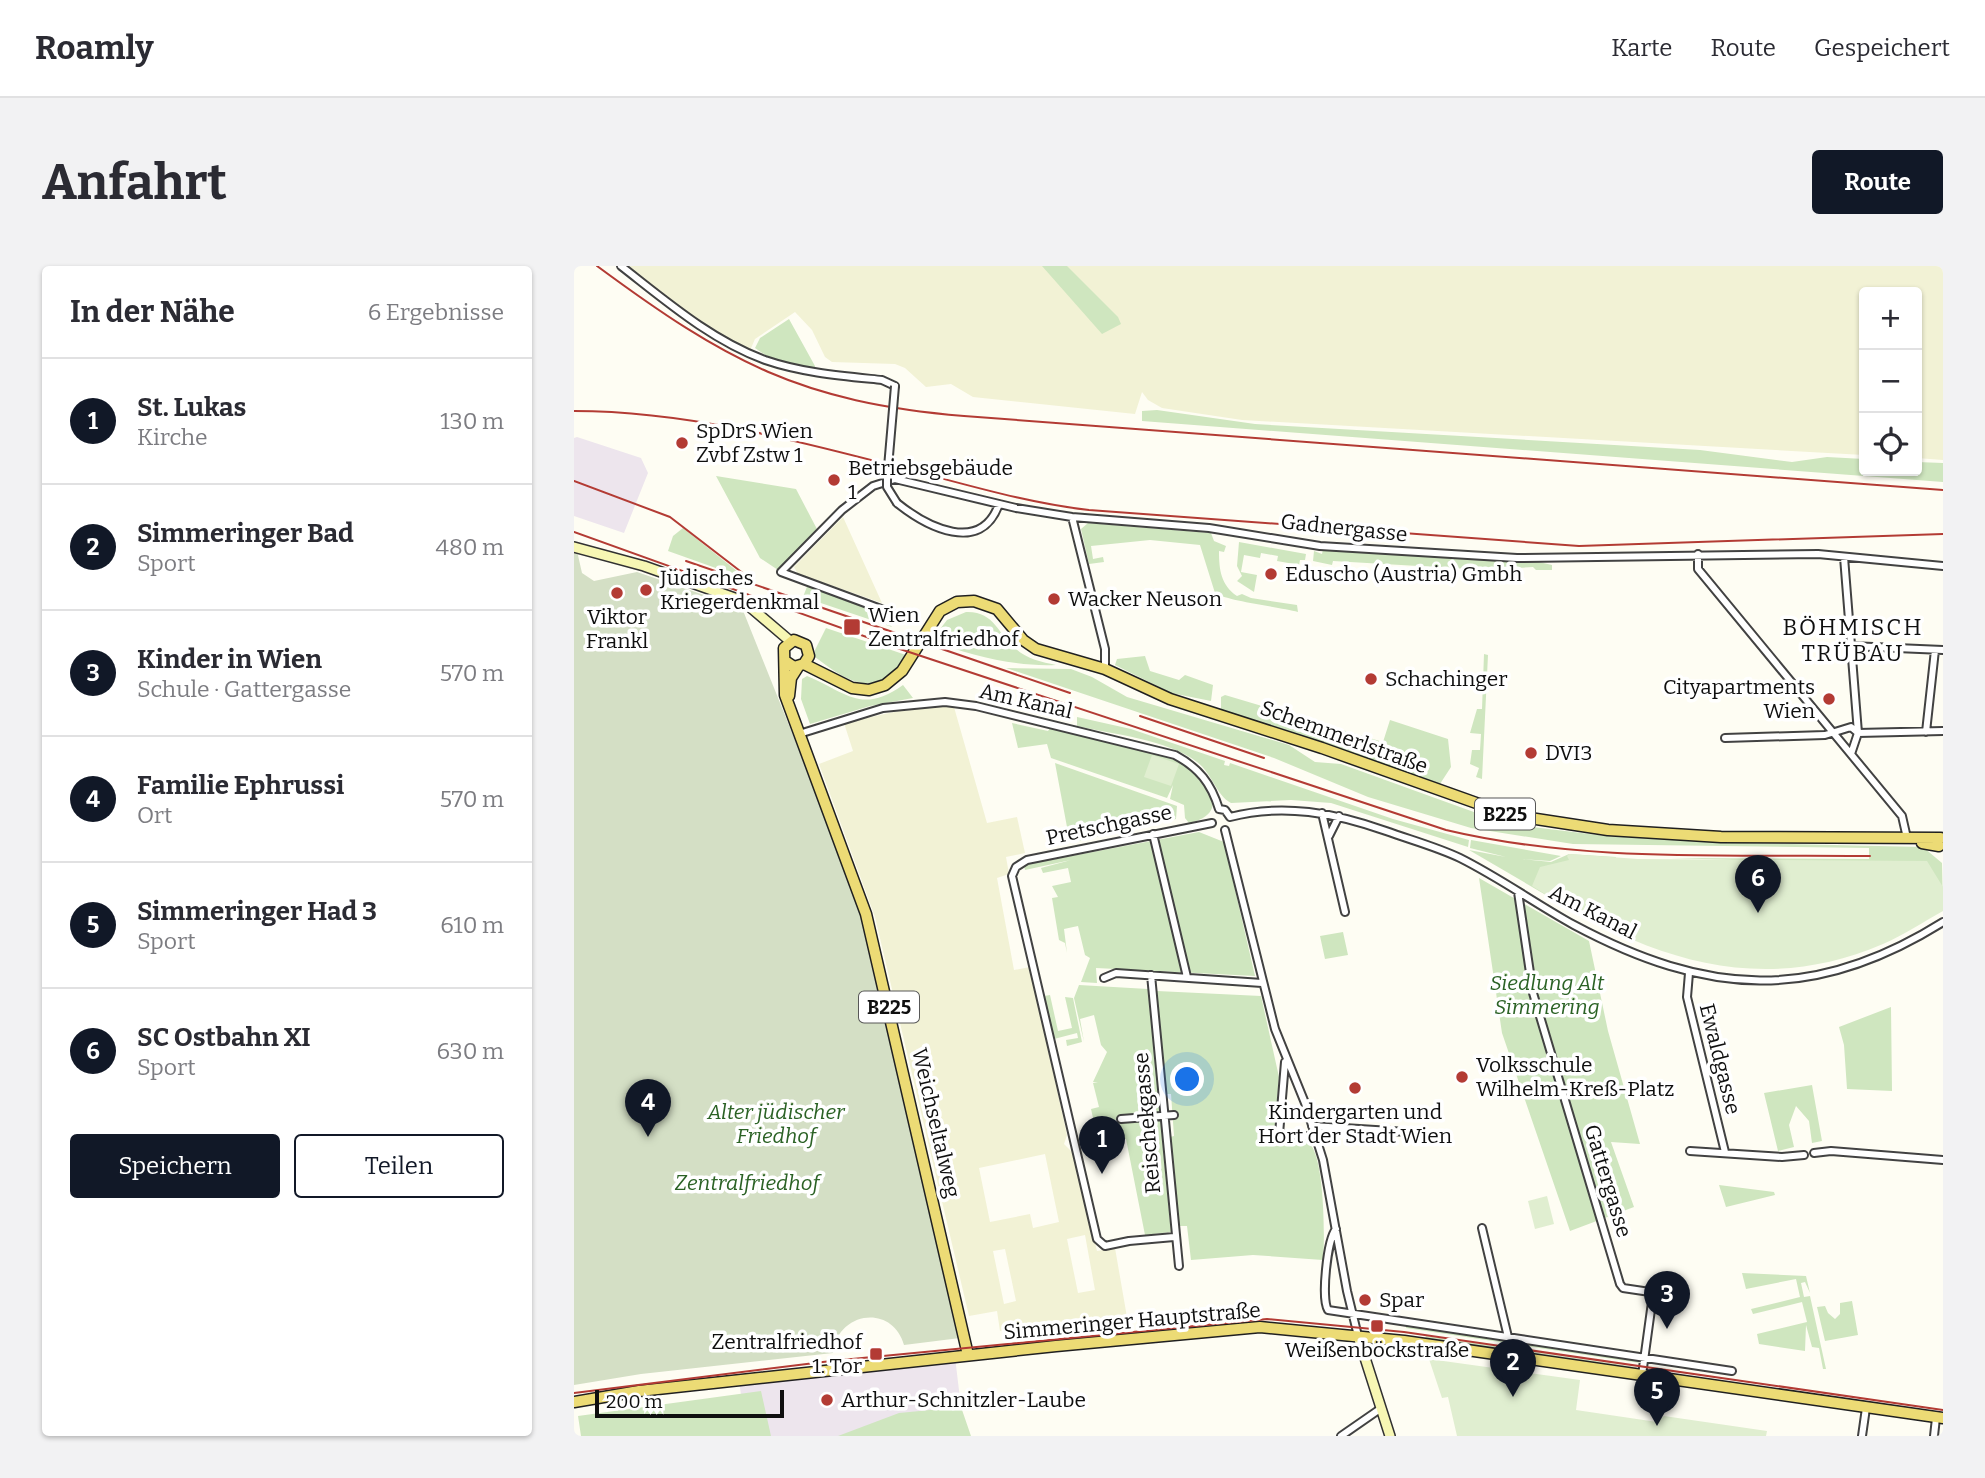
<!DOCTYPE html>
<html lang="de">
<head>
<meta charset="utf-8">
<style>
  :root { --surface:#fff; --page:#f2f2f3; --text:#2b2b33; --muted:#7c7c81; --line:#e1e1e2; --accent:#111827 }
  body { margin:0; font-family:Bitter,serif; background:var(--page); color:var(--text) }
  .controls { position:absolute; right:21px; top:21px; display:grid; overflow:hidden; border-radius:7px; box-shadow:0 2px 5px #0004 }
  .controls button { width:63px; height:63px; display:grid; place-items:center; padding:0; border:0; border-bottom:2px solid var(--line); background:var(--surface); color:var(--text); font:35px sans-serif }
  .scale { position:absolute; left:21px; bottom:18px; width:189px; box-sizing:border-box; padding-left:7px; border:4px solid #0f0f0f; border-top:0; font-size:19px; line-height:24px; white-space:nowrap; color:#0f0f0f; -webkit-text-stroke:5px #fff; paint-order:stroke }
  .you { position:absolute; left:614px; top:814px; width:24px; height:24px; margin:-18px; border:5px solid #fff; border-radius:50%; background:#1a73e8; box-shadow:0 0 0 10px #1a73e833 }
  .badge { display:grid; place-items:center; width:46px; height:46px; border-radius:50%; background:var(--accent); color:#fff; font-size:23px; font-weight:700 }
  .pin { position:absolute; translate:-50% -58px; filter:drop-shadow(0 2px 4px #0008) }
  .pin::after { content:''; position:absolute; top:37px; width:24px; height:21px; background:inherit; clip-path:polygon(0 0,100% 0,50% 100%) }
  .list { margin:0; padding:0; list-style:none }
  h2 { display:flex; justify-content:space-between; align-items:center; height:91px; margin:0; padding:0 28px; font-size:30px }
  h2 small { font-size:23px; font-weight:400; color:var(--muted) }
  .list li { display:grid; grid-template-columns:46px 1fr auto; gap:21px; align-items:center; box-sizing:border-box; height:126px; padding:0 28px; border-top:2px solid var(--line) }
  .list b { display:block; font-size:26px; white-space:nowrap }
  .list p { margin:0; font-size:23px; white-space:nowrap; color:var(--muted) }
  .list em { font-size:23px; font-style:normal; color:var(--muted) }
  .actions { display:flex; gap:14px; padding:21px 28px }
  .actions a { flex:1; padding:16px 0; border:2px solid var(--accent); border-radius:7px; text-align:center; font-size:24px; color:var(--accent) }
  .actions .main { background:var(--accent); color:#fff }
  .icon { flex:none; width:38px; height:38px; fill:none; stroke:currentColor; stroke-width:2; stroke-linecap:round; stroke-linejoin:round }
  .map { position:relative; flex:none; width:1369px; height:1170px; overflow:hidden; border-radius:7px }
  header { display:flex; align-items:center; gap:42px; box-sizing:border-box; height:98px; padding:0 35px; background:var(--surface); border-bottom:2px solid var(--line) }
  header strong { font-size:33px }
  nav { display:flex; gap:38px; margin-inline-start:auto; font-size:24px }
  .intro { display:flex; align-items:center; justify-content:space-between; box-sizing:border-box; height:168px; padding:0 42px }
  h1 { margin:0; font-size:49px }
  .button { padding:18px 32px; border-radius:7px; background:var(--accent); color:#fff; font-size:24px; font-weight:700 }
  main { display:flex; gap:42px; padding:0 42px }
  aside { flex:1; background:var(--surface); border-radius:7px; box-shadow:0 2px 5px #0004 }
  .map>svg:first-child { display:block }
</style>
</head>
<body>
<header>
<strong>Roamly</strong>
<nav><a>Karte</a><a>Route</a><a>Gespeichert</a></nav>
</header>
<div class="intro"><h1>Anfahrt</h1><a class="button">Route</a></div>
<main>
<aside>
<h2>In der Nähe<small>6 Ergebnisse</small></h2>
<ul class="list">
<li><span class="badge">1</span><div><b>St. Lukas</b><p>Kirche</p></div><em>130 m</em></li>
<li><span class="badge">2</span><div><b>Simmeringer Bad</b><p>Sport</p></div><em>480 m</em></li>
<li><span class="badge">3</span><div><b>Kinder in Wien</b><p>Schule · Gattergasse</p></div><em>570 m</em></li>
<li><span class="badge">4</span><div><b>Familie Ephrussi</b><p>Ort</p></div><em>570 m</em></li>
<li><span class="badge">5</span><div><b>Simmeringer Had 3</b><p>Sport</p></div><em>610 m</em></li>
<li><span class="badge">6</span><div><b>SC Ostbahn XI</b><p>Sport</p></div><em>630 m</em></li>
</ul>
<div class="actions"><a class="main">Speichern</a><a>Teilen</a></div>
</aside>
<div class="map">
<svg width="1369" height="1170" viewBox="0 0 1369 1170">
  <rect width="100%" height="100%" fill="#fefdf3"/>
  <!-- industrial -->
  <path fill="#ede5ed" d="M3 171 67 192 74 207 50 267 0 250V172Z
    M381 1091 387 1141 322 1149 267 1170H173L165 1115Z"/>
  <!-- farmland -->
  <path fill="#f2f2d5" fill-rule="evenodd" d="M53 0H1369V194L1343 192V26H1290V189L668 154 588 142 574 134 568 126 561 148 399 131 377 118 352 121 331 102 321 98 258 96 251 91 238 64 221 46 181 73 175 87 121 53Z
    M269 251 308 337 224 308 220 301Z
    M347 440 380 441 413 557 443 551 451 587 432 591 435 608 423 612 440 704 456 701 493 869 490 878 498 886 523 985 541 982 554 1057 434 1068 433 1064 426 1065 423 1045 395 1050 301 651 245 498 279 485 270 457ZM471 888 485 956 459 962 456 948 416 956 405 902ZM511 969 521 1024 504 1027 493 973ZM431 983 442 1035 430 1038 419 985Z"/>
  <!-- green -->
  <path fill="#cfe6bf" d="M468 0H493L544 51 547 58 528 68Z
    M215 53 241 100V104L200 95 181 82 186 72Z
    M583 144 681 158 1126 184 1218 196 1253 191 1290 193V205H1343V196L1369 197V216L568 155V145Z
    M142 210 222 223 244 265 207 306 186 292Z
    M514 257 637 267 640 275 652 280 650 286 645 285C645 304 647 319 663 330L668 328 677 332 723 339 724 346C705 341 653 335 641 327L626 279 576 274 517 280 519 293 529 291 530 296 515 298 507 263Z
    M109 262 168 309 167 311 94 285 99 270Z
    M665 276 732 288 731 294H726L722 316 717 315 720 298 703 295 704 290 687 287 686 292 670 289 667 306 683 309 680 326 663 315 668 310 663 300Z
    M749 283 965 296 978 299V304H962L959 301 912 304 759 295 758 299 739 295 740 285 748 288Z
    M234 318 305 346 318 361 229 331Z
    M392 346C421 345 423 368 442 383 453 393 468 396 482 399 440 401 397 389 357 375L373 354Z
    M252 362 332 389C303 434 276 418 241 391V384Z
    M910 388 914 389 908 513 902 511 905 502 896 498 898 484H906L907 468 896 467 903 443H908Z
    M571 390 576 405 605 414 611 409 639 419 637 435 597 427 541 399 543 393Z
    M432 402 497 403 518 411 553 431 715 479 741 496 767 498 933 558 1032 570 1168 577 1349 581 1368 597 1369 645 1222 596 1097 592 1295 593V582L999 578 897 562 794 531 700 492Z
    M233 410C272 426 287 449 329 419L339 432 296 440 236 458 227 433 228 413Z
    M651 429 809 476 816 454 874 473 877 501 864 521 647 445V431Z
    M503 451 557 463 651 495 650 499 655 500 656 497 819 553 895 574 894 581 757 537 717 534 657 537C642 529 638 507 623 496 595 474 538 468 503 460Z
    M438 457 474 465 476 462 604 494C627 509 663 546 615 557L611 552 610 539 596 533 599 519 593 532 477 492 473 478 444 482Z
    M481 497 603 540 602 553 496 577Z
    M625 566 650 576 681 710 522 702 523 717 507 716 516 692 511 689 504 660 490 663 493 687 491 677 485 674 478 632 484 631 478 620 497 616 494 602 469 607 467 602 497 594 451 604 450 599Z
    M897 574 987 590 976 595 948 593 977 596 995 588 1042 591 1018 656 895 584 932 591 896 582Z
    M905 612 1015 675 1034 765 1066 878 1037 876 1060 941 996 965 928 767Z
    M769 666 774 689 751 693 746 670Z
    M505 719 574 723 597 966 571 969 552 873 545 874 543 868 534 870 527 877 524 860 548 855V853L532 855 531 852 522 857 525 851 519 852 517 843 525 841 519 817 524 816H519L533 786 527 779 520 749 506 753 510 776 500 732Z
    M583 725 687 730 705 811 700 873C710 875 724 873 733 876 751 883 751 976 749 994L679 989 617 994 613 960H604L596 871 600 870 597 828H592Z
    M476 729 484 765 498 762 491 731 499 732 508 776 493 780 492 774 504 772 503 767 480 773 470 730Z
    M1317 741 1318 825 1273 823 1270 779 1265 761Z
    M1238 819 1248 875 1238 877 1235 855 1222 840 1215 859 1220 881 1204 885 1190 827Z
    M1145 919 1200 926 1201 929 1152 941Z
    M1168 1007 1232 1010 1236 1027 1231 1016 1227 1017 1230 1031 1236 1030 1252 1103H1249L1245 1082 1238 1081 1232 1059 1231 1085 1185 1078 1183 1068 1233 1056 1228 1036 1179 1048 1177 1043 1226 1031 1222 1013 1172 1023Z
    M1278 1035 1284 1069 1251 1075 1243 1041 1251 1040 1254 1047 1261 1053 1266 1048V1037Z
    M832 1059 1060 1092 1066 1097 832 1062Z
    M852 1070 1062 1101 1063 1102 851 1073Z
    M187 1125 197 1170H7L4 1150Z
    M387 1141 397 1170H264L325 1147Z"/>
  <!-- cemetery -->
  <path fill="#d4dfc5" d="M0 284 3 285 8 307 20 315 63 306 168 342 267 589 276 623H279L297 688 386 1072 330 1079C318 1037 263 1046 259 1087L67 1108 0 1119Z"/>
  <!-- pitch -->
  <path fill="#e0eed0" d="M578 489 605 498 597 520 570 511Z
    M995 588 1064 593 1353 595 1369 621V645C1349 656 1330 669 1309 678 1181 733 1069 690 958 620L966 601 995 594 993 590Z
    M973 930 980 958 961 963 954 935Z
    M855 1093 1006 1114 1002 1144 1083 1156 1090 1150 1193 1165 1192 1170H883L874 1131 868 1132Z"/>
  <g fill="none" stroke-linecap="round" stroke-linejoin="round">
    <!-- street casing -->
    <g stroke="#424242" stroke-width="10">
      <path id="street" d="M47 0C92 35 137 74 191 94 229 107 269 110 308 114L321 120
        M323 237C353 261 407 289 425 238
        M498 251 531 383V403
        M1124 288V303L1328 550 1333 572
        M1270 291 1284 467 1277 488
        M326 350 207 306 268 244 299 220 321 213 442 242 498 251 635 262 746 280 943 292 1244 288 1369 300
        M1276 380 1369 384
        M1352 466 1361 384
        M1284 467 1369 465
        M225 468 309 442 371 436 402 440 601 489C625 502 637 517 645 543L651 544 656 551
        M1151 472 1251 469 1277 461 1284 467
        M748 547 771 646
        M656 551C709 537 761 547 812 565 837 574 863 581 886 592 926 612 962 638 1000 659 1133 730 1240 737 1369 656
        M651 564 701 763 731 837 749 894 773 1025 784 1070
        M579 568 613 711
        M755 570 765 550
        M944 626 959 727 1046 1018 1049 1022 1076 1026 1079 1029 1068 1109
        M1115 707 1113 731 1151 886
        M577 709 605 1000
        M530 712 542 707 688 717
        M711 796 705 868 741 871
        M547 853 600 849
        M738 860 833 866
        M1116 885 1208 891 1230 889
        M1240 887 1257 885 1369 894
        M908 962 934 1071
        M762 963C753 974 747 1033 754 1044L1158 1105
        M600 971 555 975 531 980 523 973 438 610 442 601 453 594 638 557
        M767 1170 806 1143
        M1288 1170 1292 1142
        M1360 1170 1362 1152"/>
    </g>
    <!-- secondary casing -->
    <g stroke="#313131" stroke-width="12">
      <path id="secondary" d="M0 281 70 300 169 335 216 375
        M784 1070 816 1170"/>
    </g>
    <!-- primary casing -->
    <g stroke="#202020" stroke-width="13">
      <path id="primary" d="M211 395 220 401 230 398 235 390 232 379 220 374 210 382 211 429 292 648 394 1089
        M230 398 278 422 295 424 311 419 328 405 366 345 383 336 400 335 423 343 449 374 462 383 531 403 596 433 748 482 936 549 1034 564 1147 571 1367 572
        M215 430 217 412 224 401
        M1348 577 1365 580
        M0 1136 65 1125 482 1080 686 1061 830 1075 1369 1152"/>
    </g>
    <!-- street -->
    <use href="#street" stroke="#fff" stroke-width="6"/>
    <!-- secondary -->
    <use href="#secondary" stroke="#f7f7b4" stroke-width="9"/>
    <!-- primary -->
    <use href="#primary" stroke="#ecdb75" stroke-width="10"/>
    <!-- tram -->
    <path stroke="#b33b34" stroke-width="2" d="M0 1127 257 1095 693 1053 830 1066 1369 1144"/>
    <!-- rail -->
    <path stroke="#b33b34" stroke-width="2" d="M23 0C153 96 226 136 390 150L1369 224
      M0 145C120 145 239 179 355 209 408 223 461 238 515 244L1005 280 1369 268
      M0 215 96 251 170 308
      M0 266 326 383 872 564C1011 597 1154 588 1296 590
      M112 295 496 427
      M566 450 690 492"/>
    <!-- street-bridge casing -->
    <g stroke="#424242" stroke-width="10" stroke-linecap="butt">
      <path id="street-bridge" d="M321 120 313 213V221L323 237"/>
    </g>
    <!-- street-bridge -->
    <use href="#street-bridge" stroke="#fff" stroke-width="6"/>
  </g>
  <!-- markers -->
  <g fill="#b33b34" stroke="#fff" stroke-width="2.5">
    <circle cx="108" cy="177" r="7"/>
    <circle cx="260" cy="214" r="7"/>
    <circle cx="697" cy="308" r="7"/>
    <circle cx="72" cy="324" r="7"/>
    <circle cx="43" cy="327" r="7"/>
    <circle cx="480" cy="333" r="7"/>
    <rect x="269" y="352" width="18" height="18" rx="3.5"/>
    <circle cx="797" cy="413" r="7"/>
    <circle cx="1255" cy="433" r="7"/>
    <circle cx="957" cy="487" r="7"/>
    <circle cx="888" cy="811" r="7"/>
    <circle cx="781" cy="822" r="7"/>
    <circle cx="791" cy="1034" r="7"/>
    <rect x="796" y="1053" width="14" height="14" rx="3.5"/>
    <rect x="295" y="1081" width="14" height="14" rx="3.5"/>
    <circle cx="253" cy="1134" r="7"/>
  </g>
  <g text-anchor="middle" stroke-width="7" stroke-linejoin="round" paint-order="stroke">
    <!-- shield labels -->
    <g fill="#fff" stroke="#575757" stroke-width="2">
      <rect x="901" y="532.5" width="60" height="31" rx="5"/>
      <rect x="285" y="725.5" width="60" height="31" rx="5"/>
    </g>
    <g font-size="19" font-weight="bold" fill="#0f0f0f">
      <text x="931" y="555">B225</text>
      <text x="315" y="748">B225</text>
    </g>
    <!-- poi labels -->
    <g font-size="21" fill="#0f0f0f" stroke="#fff" text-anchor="start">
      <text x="122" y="172">SpDrS Wien<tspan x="122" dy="24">Zvbf Zstw 1</tspan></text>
      <text x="274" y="209">Betriebsgebäude<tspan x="274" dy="24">1</tspan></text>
      <text x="711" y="315">Eduscho (Austria) Gmbh</text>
      <text x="86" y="319">Jüdisches<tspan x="86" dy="24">Kriegerdenkmal</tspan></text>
      <text x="494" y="340">Wacker Neuson</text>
      <text x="294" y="356">Wien<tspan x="294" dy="24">Zentralfriedhof</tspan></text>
      <text x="43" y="358" text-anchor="middle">Viktor<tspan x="43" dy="24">Frankl</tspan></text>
      <text x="811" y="420">Schachinger</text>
      <text x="1241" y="428" text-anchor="end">Cityapartments<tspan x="1241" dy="24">Wien</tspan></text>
      <text x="971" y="494">DVI3</text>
      <text x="902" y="806">Volksschule<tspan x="902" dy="24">Wilhelm-Kreß-Platz</tspan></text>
      <text x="781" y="853" text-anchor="middle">Kindergarten und<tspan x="781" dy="24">Hort der Stadt Wien</tspan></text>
      <text x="805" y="1041">Spar</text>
      <text x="288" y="1083" text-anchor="end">Zentralfriedhof<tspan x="288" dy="24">1. Tor</tspan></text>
      <text x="803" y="1091" text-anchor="middle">Weißenböckstraße</text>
      <text x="267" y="1141">Arthur-Schnitzler-Laube</text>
    </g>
    <!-- street labels -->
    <g font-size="21" fill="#0f0f0f" stroke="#fff">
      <text transform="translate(770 262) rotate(6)" y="7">Gadnergasse</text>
      <text transform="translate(452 435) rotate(13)" y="7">Am Kanal</text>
      <text transform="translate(770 471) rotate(20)" y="7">Schemmerlstraße</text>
      <text transform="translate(535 559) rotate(-12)" y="7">Pretschgasse</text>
      <text transform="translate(1019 646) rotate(27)" y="7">Am Kanal</text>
      <text transform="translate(1146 793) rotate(76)" y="7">Ewaldgasse</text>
      <text transform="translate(362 857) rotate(77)" y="7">Weichseltalweg</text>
      <text transform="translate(573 857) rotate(-95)" y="7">Reischekgasse</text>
      <text transform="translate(1034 915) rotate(73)" y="7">Gattergasse</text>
      <text transform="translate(558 1055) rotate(-5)" y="7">Simmeringer Hauptstraße</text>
    </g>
    <!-- park labels -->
    <g font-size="21" font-style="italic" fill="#2b6225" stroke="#fff">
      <text x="973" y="724">Siedlung Alt<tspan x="973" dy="24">Simmering</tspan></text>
      <text x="202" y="853">Alter jüdischer<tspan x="202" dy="24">Friedhof</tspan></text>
      <text x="173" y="924">Zentralfriedhof</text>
    </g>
    <!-- neighbourhood labels -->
    <g font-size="23" letter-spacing="2" fill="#0f0f0f" stroke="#fff">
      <text x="1279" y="369">BÖHMISCH<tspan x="1279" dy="26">TRÜBAU</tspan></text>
    </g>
  </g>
</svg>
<div class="controls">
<button>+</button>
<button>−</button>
<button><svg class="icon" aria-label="locate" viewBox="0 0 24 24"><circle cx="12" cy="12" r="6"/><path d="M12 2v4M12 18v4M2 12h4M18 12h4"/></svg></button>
</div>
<div class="scale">200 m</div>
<div class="you"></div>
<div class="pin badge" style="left:528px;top:908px">1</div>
<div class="pin badge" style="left:939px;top:1131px">2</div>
<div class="pin badge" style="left:1093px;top:1063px">3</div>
<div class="pin badge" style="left:74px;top:871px">4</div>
<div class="pin badge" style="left:1083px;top:1160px">5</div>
<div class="pin badge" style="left:1184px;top:647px">6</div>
</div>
</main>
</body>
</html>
